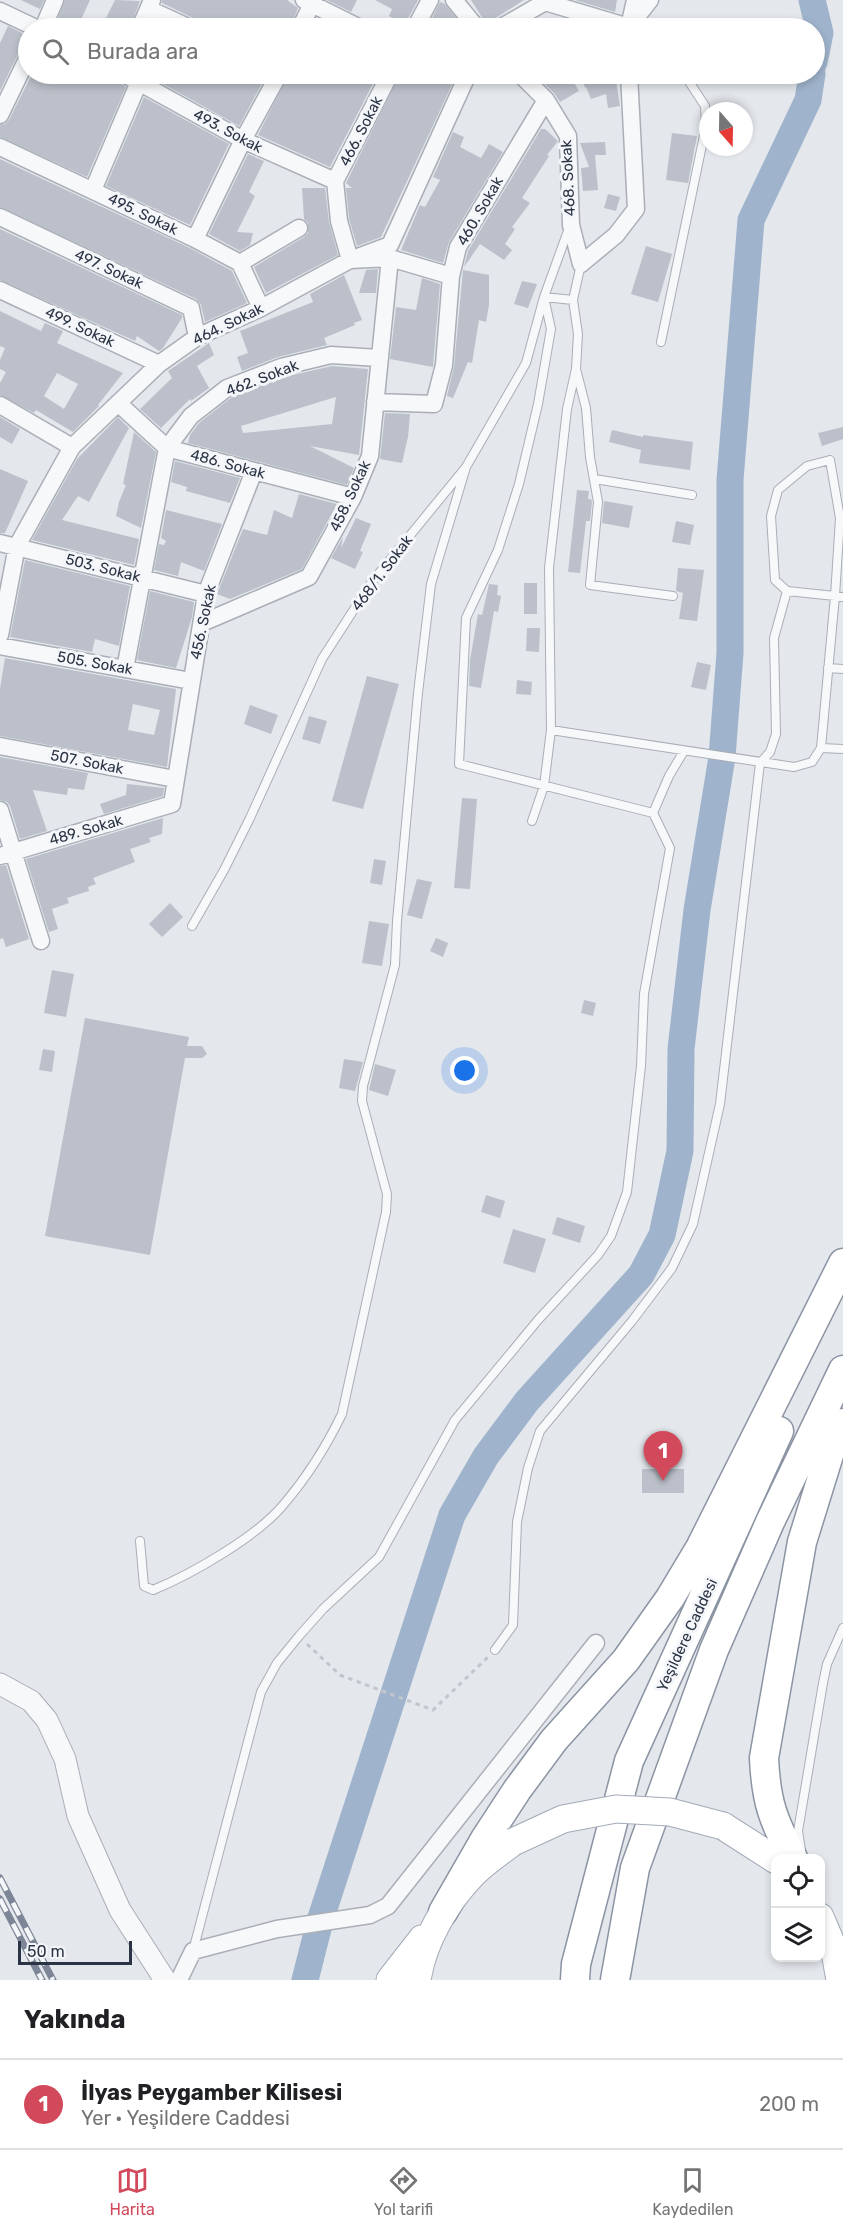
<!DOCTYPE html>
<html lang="tr">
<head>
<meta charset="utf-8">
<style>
  :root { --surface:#fff; --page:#f6f6f6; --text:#202124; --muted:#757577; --line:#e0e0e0; --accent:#d1495b }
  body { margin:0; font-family:Rubik,sans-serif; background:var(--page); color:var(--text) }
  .controls { position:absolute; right:18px; bottom:18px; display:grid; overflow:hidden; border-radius:12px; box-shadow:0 3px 9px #0003 }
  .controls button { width:54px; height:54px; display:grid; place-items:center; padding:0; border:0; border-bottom:2px solid var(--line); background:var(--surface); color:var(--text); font:30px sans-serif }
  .compass { position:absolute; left:699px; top:102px; width:54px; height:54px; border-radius:50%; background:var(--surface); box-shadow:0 3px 9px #0003; rotate:160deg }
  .scale { position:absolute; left:18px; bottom:15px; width:114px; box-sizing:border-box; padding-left:6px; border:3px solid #2b3445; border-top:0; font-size:16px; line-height:21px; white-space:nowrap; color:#2b3445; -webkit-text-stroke:4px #f4f6f9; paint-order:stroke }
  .you { position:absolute; left:465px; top:1071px; width:21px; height:21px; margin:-15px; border:4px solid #fff; border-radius:50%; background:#1a73e8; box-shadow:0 0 0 9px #1a73e833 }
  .badge { display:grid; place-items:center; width:39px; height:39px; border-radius:50%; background:var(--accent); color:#fff; font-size:20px; font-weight:700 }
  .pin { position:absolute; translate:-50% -50px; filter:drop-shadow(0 2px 3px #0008) }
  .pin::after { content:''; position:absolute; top:32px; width:21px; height:18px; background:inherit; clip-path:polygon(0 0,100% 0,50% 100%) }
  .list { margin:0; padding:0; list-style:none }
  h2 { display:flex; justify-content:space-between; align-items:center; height:78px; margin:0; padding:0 24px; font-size:26px }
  h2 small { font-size:20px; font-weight:400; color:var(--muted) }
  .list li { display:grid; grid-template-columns:39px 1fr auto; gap:18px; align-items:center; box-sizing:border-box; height:90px; padding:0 24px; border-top:2px solid var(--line) }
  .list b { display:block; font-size:22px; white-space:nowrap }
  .list p { margin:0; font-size:20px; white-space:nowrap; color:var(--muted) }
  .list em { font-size:20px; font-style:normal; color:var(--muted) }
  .icon { flex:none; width:33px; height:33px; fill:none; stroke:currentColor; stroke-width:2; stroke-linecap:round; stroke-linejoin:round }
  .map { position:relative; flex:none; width:843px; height:1980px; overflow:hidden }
  .search { position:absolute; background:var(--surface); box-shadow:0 3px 9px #0003; left:18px; right:18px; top:18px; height:66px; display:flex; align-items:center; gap:15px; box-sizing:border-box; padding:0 21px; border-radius:33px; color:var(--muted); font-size:22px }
  .sheet { height:168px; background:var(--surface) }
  nav { display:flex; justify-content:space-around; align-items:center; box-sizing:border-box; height:84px; border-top:2px solid var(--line); background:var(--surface); font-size:16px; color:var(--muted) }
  nav a { display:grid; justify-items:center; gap:3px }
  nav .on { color:var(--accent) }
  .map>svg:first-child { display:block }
</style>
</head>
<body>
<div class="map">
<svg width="843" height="1980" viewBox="0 0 843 1980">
  <rect width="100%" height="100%" fill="#e4e7ec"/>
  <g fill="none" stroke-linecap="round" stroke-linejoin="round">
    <!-- river -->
    <path stroke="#9fb4cc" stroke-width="27" d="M812 0 820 33 814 62
      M305 1980 320 1921 452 1515 486 1456 527 1401 641 1275 662 1235 680 1151 681 1049 697 910 722 757 730 653V480L751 220 808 100 812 74"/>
  </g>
  <!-- building -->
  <path fill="#bbc0ca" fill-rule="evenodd" d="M21 0H44L40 9Z
    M65 0H90L77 28H54Z
    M115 0 140 1 130 28H101Z
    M162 0H287L298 8 290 28H200L199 22 195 19 162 3Z
    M327 0H357L351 12Z
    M375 0H418L405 24 389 16 392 9Z
    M471 0H524L494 19 490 28H487L485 22Z
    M575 0H617L615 12Z
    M440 2 445 4 464 28H427Z
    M317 18 338 28H311Z
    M8 26 28 36V41L25 47 19 52 0 91V43Z
    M32 74H69L76 77 78 74H114L115 80 126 87 87 177 0 137V125L5 124 9 120Z
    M145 74H267L239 126Z
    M289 74H378L330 167 258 135Z
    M400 74H457L381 237 357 246 349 219 346 188H352L346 183Z
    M534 74H569L579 91 560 102 554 93Z
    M581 74H615L620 106 608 108 606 94 591 99 586 87 585 88Z
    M144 97 229 144 190 225 106 186Z
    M541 129H545L558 141 547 155 549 156 522 198 530 203 512 227 515 229 505 244 512 250 504 260 480 244 464 267 468 251Z
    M453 132 464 137 460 147 481 158 489 144 503 152 449 242 443 263 401 250 420 205 425 207 440 180 433 177Z
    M672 133 697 136 688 183 666 180Z
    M605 142 606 155H595L598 190 583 191 581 168 589 167 580 143Z
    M248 154 264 161 249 192 255 196 237 232 253 233 250 245 240 251 209 234Z
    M0 159 190 248 232 271 247 303 205 322 201 305 196 299 0 207Z
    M302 188H325L329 222 338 255 266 293 254 267 304 237 308 233V223L304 219Z
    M608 194 620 197 616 211 604 208Z
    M0 229 182 315V318L163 348 159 351 137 336 135 341 0 280Z
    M646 246 672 254 658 302 631 294Z
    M378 269 376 293H359L366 270Z
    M463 270 489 275V305L486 322 479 320 472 363 468 362 453 398 447 396 454 366Z
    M344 275 362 320 354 323 355 325 324 338 327 345 278 357 242 371 237 357 248 353 240 331 313 302 310 294Z
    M422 278 440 284 433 367 390 359 396 307 416 310Z
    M522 281 537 284 528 308 514 304Z
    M0 311 41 331 45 323 63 331 57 343 123 373 98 405 99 406 73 432 36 410 34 413 0 395V383L6 372 0 369V360L5 348 0 346ZM57 373 78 384 64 409 44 396Z
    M209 343 214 355 197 366 209 388 191 401 190 399 161 428 140 409 172 378 168 371Z
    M332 366 368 369 359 455 310 446 354 468 347 485 188 443 190 435 199 423 232 397 284 377ZM336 397 332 424 243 433 241 426Z
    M385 413 410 414 408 437 402 463 380 459Z
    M0 417 20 429 12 444 0 437Z
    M118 417 129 428 89 502 78 496 62 520 139 539 134 565 32 540 77 459Z
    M843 427V439L822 446 818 433Z
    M612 430 643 437V435L693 442 690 470 639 463 641 450 609 442Z
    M134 432 156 452 141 528 116 516 119 502 126 485 123 484Z
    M175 461 240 478 230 503 186 491 187 487 171 482Z
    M0 469 28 481 5 533H0Z
    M577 490 589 491 588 499H591L592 502 590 521H586L580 573 568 572Z
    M299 494 337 504 302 569 230 599 217 594 243 529 267 535 274 510 292 518Z
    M604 501 633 506 629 528 602 523Z
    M166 510 222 524 204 571 181 562 178 576 154 570 159 544 164 545 166 541 161 538Z
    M356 518 371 524 360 551 363 552 355 569 331 558 343 537 341 548Z
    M676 521 694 525 690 545 672 542Z
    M25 560 130 586 119 646 95 639 92 652 10 637Z
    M678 568 704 570 697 621 679 619 683 593 676 591Z
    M524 583H537V614H524Z
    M489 584 498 585 497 595 501 596 498 612 494 611 481 688 469 686 470 660 478 614 482 615Z
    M150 591 194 602 192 617 176 668 137 660Z
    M527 628H540L539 652 526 651Z
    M5 658 176 689 167 767 0 736V689ZM133 704 160 710 154 735 128 730Z
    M697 662 711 665 706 690 691 687Z
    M367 676 399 684 363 809 332 801Z
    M517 680 532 682 531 695 516 694Z
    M250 705 278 715 271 734 244 724Z
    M309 716 327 721 320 744 302 739Z
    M0 757 88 773 84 790 68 788 67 795 33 790 47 831 20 839 10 806 7 802 0 800Z
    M127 784 164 788 163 796 104 814 100 804 126 795Z
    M462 798 477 799 470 889 454 888Z
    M163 818 162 834 149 838 151 842 130 849 135 862 93 878 96 884 88 887 89 891 67 898 69 903 52 909 58 929 49 932 26 859Z
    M374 859 386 861 382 885 370 883Z
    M6 865 29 939 6 947 3 938 0 939V866Z
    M417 879 432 882 422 919 407 915Z
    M170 903 183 917 162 937 149 924Z
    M369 921 389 924 382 966 362 963Z
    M436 938 448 943 443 957 430 951Z
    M52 970 74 974 66 1017 44 1013Z
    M584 1000 596 1003 593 1016 581 1013Z
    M85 1018 189 1037 187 1046H202L207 1054 202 1058H185L150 1255 45 1236Z
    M43 1049 55 1051 52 1072 39 1070Z
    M344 1059 363 1062 355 1091 339 1088Z
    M375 1064 396 1070 388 1096 369 1090Z
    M486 1195 505 1201 500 1218 481 1212Z
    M557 1217 585 1226 580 1243 552 1234Z
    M513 1229 546 1239 535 1273 503 1263Z
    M642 1469H684V1493H642Z"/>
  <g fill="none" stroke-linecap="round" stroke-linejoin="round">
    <!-- service casing -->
    <g stroke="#a9aeb7" stroke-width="10">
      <path id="service" d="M581 264 573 300 578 334 576 369 586 408 590 457 598 502 590 585 673 596
        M573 300 544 297 551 329 538 404 519 484 498 550 466 618 459 764 653 813
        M661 342 706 126 705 106 684 74
        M576 369 567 409 549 568 551 730 794 767 812 762 821 748 835 596 840 518 830 460 807 466 778 490 771 516 775 580 787 591 835 596 843 597
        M595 479 692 495
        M828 668 843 669
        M821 748 843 749
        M532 821 544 786 551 730
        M192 926 224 870 250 818 322 659 371 583 466 467 526 363 544 297 569 228
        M140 1541 144 1586 153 1590C192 1574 258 1536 284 1504 307 1477 327 1445 342 1414L386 1212 387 1194 362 1101 363 1086 395 965 397 921 418 693 431 584 466 467
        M495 1650 513 1625 517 1522 528 1468 540 1431 632 1321 672 1268 693 1224 720 1104 760 763 770 752 776 734 774 638 787 591
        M801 1850 798 1831 823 1683 827 1664 843 1628
        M193 1951 261 1692 277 1663 299 1636 323 1609 379 1557 455 1420 538 1320 598 1255 611 1236 627 1192 641 1066 644 994 670 848 653 813 669 776 684 751"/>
    </g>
    <!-- minor casing -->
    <g stroke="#a9aeb7" stroke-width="19">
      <path id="minor" d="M304 0 360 28
        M454 0 477 28
        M149 9 190 28
        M0 11 36 28
        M632 23 650 0
        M43 28 55 0
        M140 28 152 0
        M300 28 314 0
        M415 28 430 0
        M500 28 545 2 629 27 635 0
        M124 74 243 140 335 181
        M390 74 335 181 339 221 350 260 390 258 451 276
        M520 74 546 100 568 136 571 225 581 264 616 235 636 209 629 74
        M0 115 28 57
        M0 147 195 239 240 263 261 308
        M93 190 139 82
        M0 217 191 308 197 337
        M195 239 243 140 279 74
        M240 263 299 228
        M0 290 159 364
        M375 402 434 404 444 365 451 276 458 247 546 100
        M118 403 167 448 353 497
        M0 405 72 447
        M0 543 206 594
        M202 623 309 577 353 497 370 456 390 258
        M0 635 17 546 72 447 159 364 197 337 261 308 350 260 390 245 468 74
        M0 646 191 681
        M125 669 167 448 191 416 227 388 281 367 331 355 379 358
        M0 746 175 779
        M0 810 41 941
        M0 856 172 804 206 594 254 471
        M179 1980 193 1951 277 1929 370 1915 388 1906 596 1643"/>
    </g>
    <!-- tertiary casing -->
    <g stroke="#a9aeb7" stroke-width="23">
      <path id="tertiary" d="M0 1684 31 1701 47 1720 65 1759 78 1816 120 1910 165 1980"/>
    </g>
    <!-- primary casing -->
    <g stroke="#a3abb8" stroke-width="29">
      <path id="primary" d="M723 1826 776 1860
        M820 1917 835 1952 840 1980
        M390 1980 422 1939
        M417 1980C423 1941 446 1902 473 1874 485 1862 500 1852 513 1842"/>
    </g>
    <!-- trunk casing -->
    <g stroke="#8b94a3" stroke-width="31">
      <path id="trunk" d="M793 1858C773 1820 766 1802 764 1758L802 1542 833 1442 843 1423
        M443 1912 485 1839 517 1790 554 1740 626 1660 670 1598 700 1548 843 1263
        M575 1980 576 1964 629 1761 779 1431
        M615 1980 635 1868 714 1650 770 1522 843 1370"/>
    </g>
    <!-- path -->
    <path stroke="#c2c5cb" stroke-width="3" stroke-dasharray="4.5 4.5" stroke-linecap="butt" d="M307 1644 340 1675 433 1710 488 1657"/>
    <!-- service -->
    <use href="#service" stroke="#f7f8fa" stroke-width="8"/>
    <!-- minor -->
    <use href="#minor" stroke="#f7f8fa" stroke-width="16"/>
    <!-- tertiary -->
    <use href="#tertiary" stroke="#f7f8fa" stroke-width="21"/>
    <!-- primary -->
    <use href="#primary" stroke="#fff" stroke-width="27"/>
    <!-- trunk -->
    <use href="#trunk" stroke="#fff" stroke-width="28"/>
    <!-- rail casing -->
    <g stroke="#7d8696" stroke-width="7">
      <path id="rail" d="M0 1878 53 1980
        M0 1899 42 1980"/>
    </g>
    <!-- rail -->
    <use href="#rail" stroke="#f4f6f9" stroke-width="4.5" stroke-dasharray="14" stroke-linecap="butt"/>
    <!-- primary-bridge casing -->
    <g stroke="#a3abb8" stroke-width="29" stroke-linecap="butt">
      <path id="primary-bridge" d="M513 1842 563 1819 616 1809 670 1812 723 1826"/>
    </g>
    <!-- primary-bridge -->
    <use href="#primary-bridge" stroke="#fff" stroke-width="27"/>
  </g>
  <g text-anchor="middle" stroke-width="6" stroke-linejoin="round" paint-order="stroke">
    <!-- street labels -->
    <g font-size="15" fill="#2b3445" stroke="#f4f6f9">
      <text transform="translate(228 131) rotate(28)" y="5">493. Sokak</text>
      <text transform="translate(361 131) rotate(-63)" y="5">466. Sokak</text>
      <text transform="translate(568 178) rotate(-93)" y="5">468. Sokak</text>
      <text transform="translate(480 211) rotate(-60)" y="5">460. Sokak</text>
      <text transform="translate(143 214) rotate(26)" y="5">495. Sokak</text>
      <text transform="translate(109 269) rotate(25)" y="5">497. Sokak</text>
      <text transform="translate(228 324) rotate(-26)" y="5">464. Sokak</text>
      <text transform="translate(80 327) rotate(25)" y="5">499. Sokak</text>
      <text transform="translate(262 378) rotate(-21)" y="5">462. Sokak</text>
      <text transform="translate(228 464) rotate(15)" y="5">486. Sokak</text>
      <text transform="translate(350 496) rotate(-65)" y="5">458. Sokak</text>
      <text transform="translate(103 568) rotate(14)" y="5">503. Sokak</text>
      <text transform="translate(382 573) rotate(-53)" y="5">468/1. Sokak</text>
      <text transform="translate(203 622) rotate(-78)" y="5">456. Sokak</text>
      <text transform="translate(95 663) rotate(10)" y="5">505. Sokak</text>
      <text transform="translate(87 762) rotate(11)" y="5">507. Sokak</text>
      <text transform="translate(86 830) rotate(-16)" y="5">489. Sokak</text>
      <text transform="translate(687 1635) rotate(-65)" y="5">Yeşildere Caddesi</text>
    </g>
  </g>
</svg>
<div class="controls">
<button><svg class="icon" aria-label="locate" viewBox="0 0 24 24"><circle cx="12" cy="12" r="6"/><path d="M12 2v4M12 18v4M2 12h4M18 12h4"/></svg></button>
<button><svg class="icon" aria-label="layers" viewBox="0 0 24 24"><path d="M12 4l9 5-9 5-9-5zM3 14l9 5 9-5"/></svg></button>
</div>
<svg class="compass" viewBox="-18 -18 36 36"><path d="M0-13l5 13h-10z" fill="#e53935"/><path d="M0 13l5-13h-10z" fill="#757577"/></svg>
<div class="scale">50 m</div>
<div class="you"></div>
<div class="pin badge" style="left:663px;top:1481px">1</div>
<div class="search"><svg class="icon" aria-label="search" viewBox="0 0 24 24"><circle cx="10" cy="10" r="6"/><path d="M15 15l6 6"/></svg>Burada ara</div>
</div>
<section class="sheet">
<h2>Yakında<small></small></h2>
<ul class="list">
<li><span class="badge">1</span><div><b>İlyas Peygamber Kilisesi</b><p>Yer · Yeşildere Caddesi</p></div><em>200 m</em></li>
</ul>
</section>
<nav>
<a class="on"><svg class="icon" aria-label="map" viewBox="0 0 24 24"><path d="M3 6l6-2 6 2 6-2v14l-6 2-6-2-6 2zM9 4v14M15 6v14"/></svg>Harita</a>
<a><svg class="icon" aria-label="directions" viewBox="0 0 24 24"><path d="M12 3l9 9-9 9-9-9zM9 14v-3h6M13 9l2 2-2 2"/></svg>Yol tarifi</a>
<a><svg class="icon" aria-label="saved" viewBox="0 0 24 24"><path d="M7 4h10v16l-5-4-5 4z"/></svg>Kaydedilen</a>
</nav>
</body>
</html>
